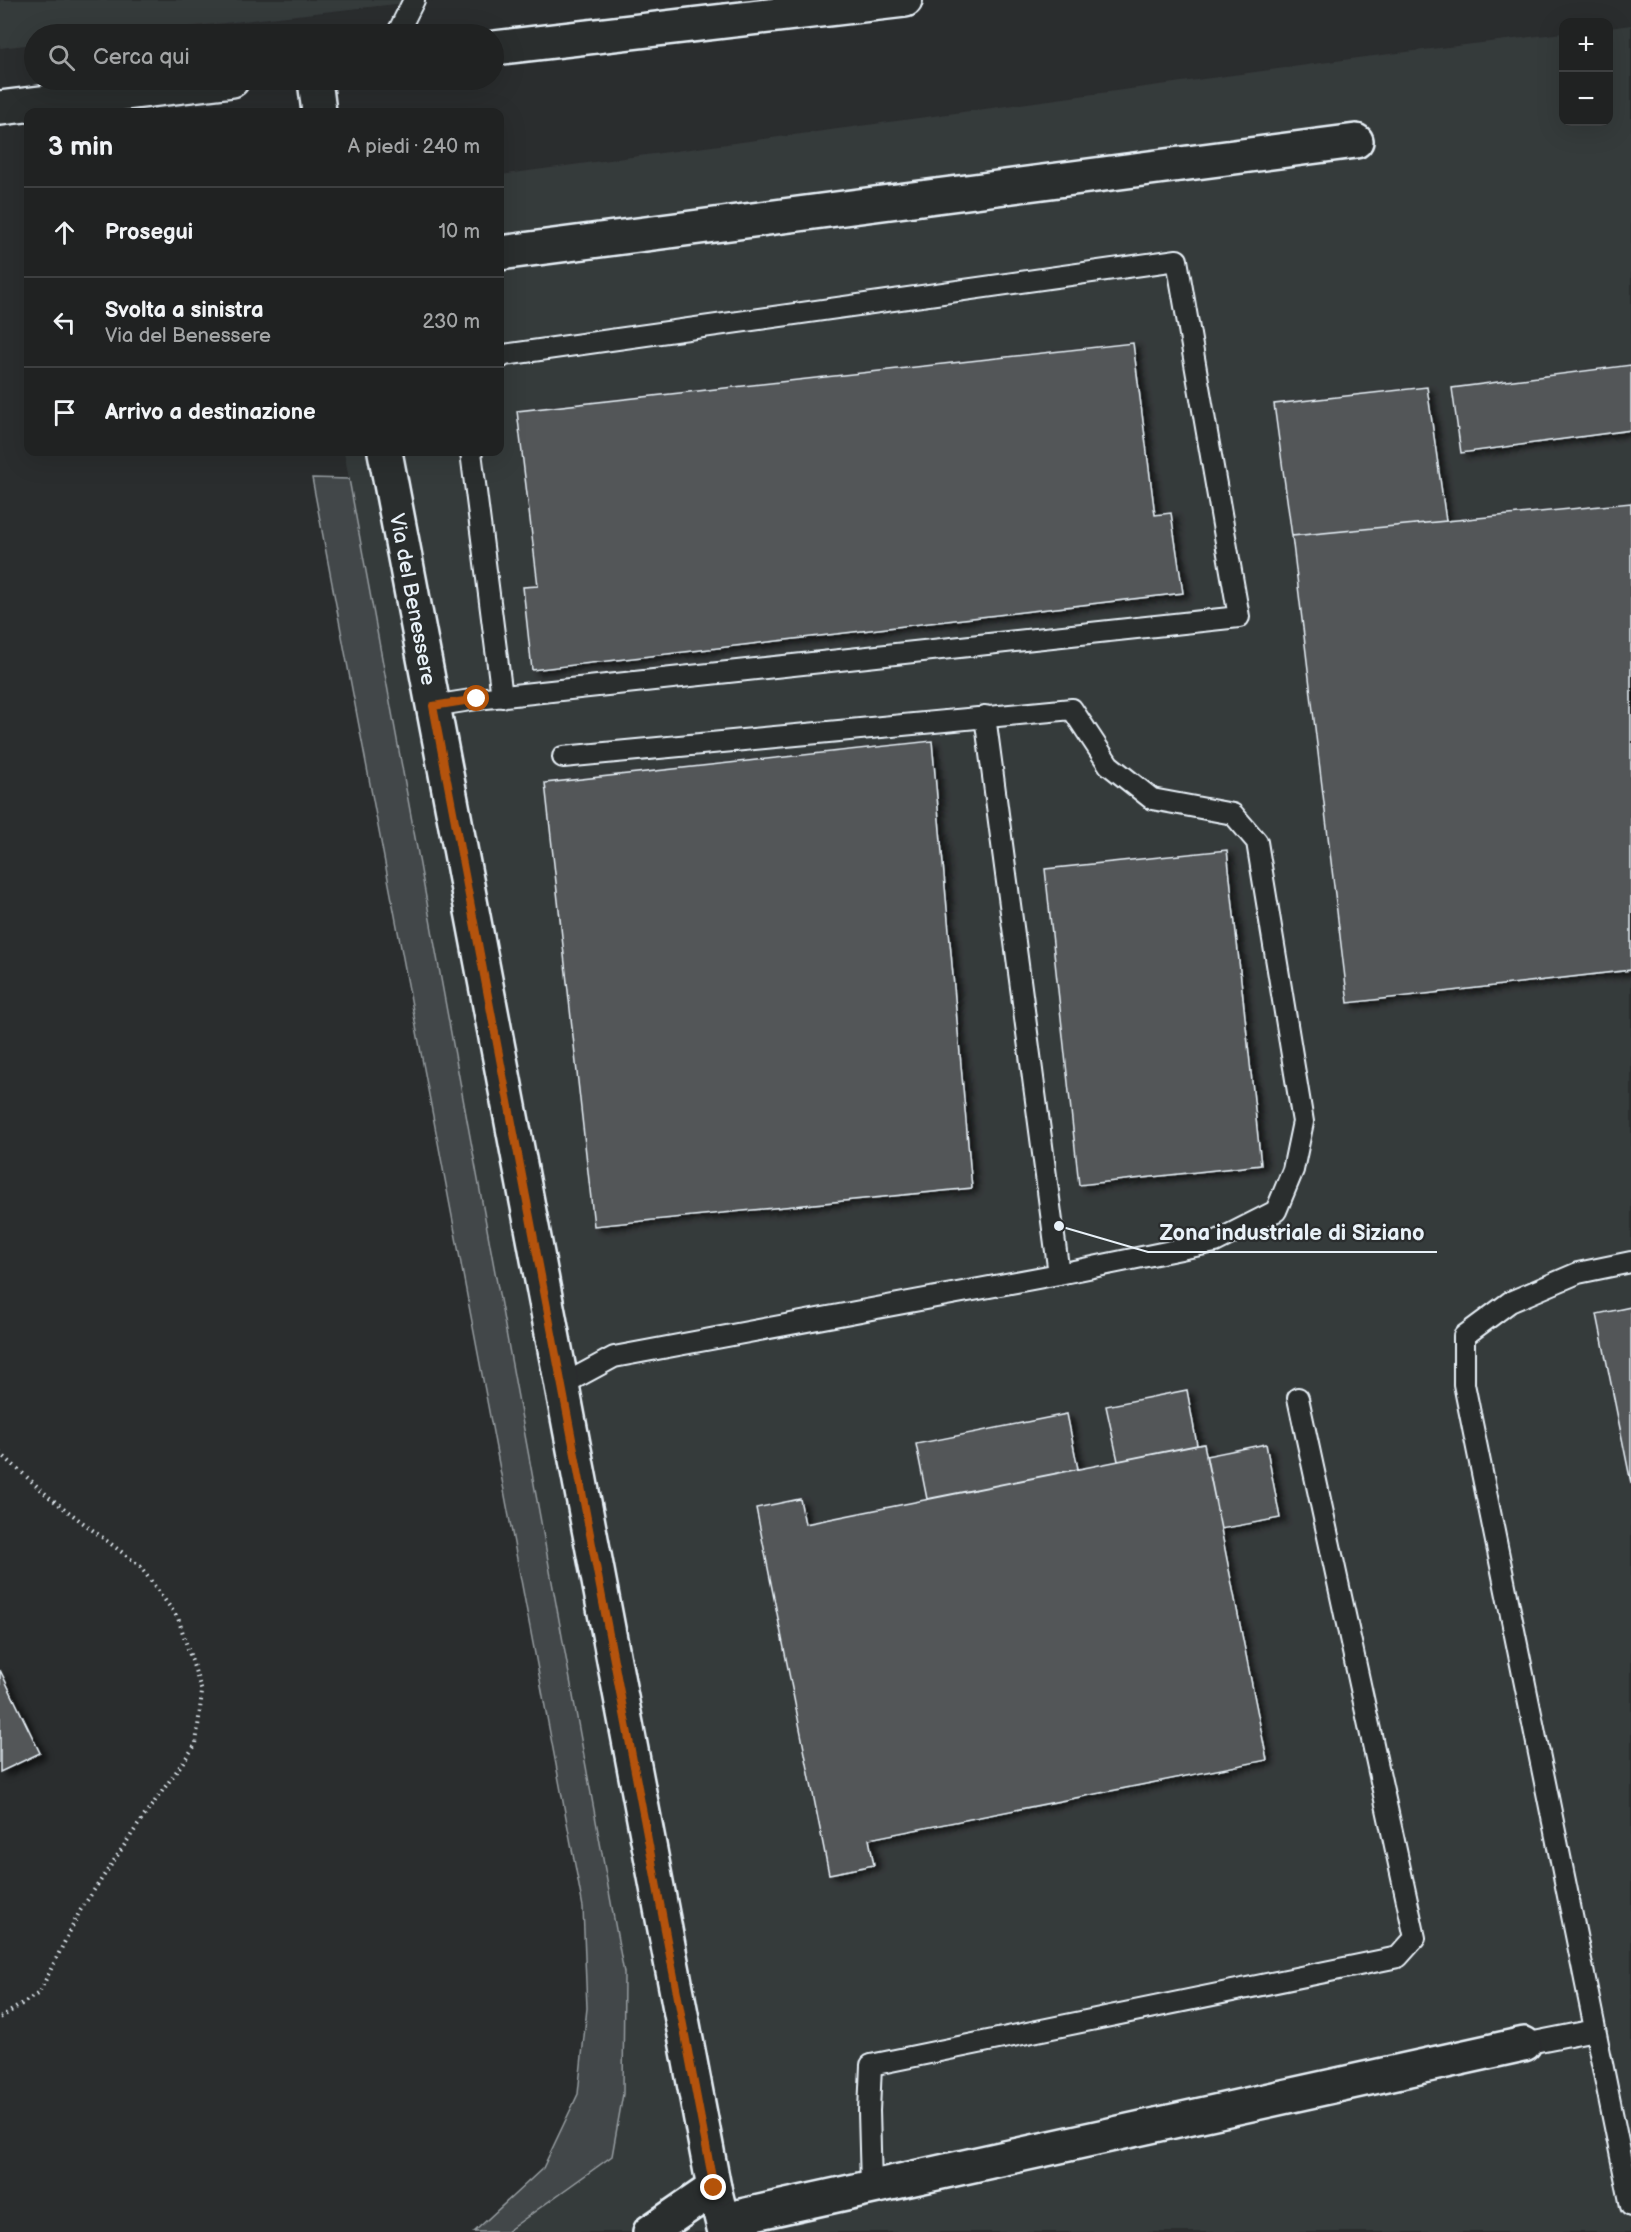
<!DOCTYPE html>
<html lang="it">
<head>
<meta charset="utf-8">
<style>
  :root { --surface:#202222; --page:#2d2f2f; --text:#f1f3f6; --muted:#a2a4a5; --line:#3d3f40 }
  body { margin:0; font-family:"Balsamiq Sans",sans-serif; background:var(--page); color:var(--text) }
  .controls { position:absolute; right:18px; top:18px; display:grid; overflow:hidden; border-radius:12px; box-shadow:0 6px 24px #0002 }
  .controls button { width:54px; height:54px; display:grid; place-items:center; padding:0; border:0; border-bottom:2px solid var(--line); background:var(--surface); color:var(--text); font:30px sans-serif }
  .stop { position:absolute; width:18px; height:18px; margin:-14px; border:4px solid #b45309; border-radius:50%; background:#fff }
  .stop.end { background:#b45309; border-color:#fff; box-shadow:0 2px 6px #0008 }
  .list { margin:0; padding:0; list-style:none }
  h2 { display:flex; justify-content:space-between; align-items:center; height:78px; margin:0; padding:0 24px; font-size:26px }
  h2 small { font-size:20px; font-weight:400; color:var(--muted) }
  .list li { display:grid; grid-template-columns:39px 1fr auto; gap:18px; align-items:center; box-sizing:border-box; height:90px; padding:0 24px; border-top:2px solid var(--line) }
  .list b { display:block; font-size:22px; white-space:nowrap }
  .list p { margin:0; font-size:20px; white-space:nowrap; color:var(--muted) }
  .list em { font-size:20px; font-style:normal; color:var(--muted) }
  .icon { flex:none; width:33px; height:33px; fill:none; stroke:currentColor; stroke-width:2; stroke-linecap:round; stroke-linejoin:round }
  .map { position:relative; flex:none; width:1631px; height:2232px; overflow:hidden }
  .search { position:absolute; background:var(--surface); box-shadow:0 6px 24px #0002; left:24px; top:24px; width:480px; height:66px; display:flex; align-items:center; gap:15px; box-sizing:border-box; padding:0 21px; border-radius:33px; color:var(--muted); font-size:22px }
  .panel { position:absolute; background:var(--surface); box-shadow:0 6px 24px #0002; left:24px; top:108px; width:480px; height:348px; border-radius:12px }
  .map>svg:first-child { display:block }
</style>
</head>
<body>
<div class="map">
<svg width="1631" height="2232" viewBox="0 0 1631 2232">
  <defs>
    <filter id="shadow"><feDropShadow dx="6" dy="4" stdDeviation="3" flood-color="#0009"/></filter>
  </defs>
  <rect width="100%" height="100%" fill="#2a2d2e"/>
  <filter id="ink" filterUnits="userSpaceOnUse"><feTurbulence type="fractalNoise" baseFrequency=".0167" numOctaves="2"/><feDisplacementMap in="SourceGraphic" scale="12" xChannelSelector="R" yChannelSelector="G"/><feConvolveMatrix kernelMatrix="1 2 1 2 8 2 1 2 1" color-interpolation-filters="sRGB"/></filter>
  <g filter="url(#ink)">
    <!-- built -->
    <path fill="#363a3b" d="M0 0H432L125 34H34V44L0 48Z
      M1631 25V2232H506L612 2156 624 1973 344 452H500V175L1365 57 1563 33 1564 122H1608L1609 28Z"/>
    <!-- green -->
    <path fill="#424648" stroke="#959ca0" stroke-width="1.5" d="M312 478 349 479 624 1973 623 2094 612 2156 506 2232H474L543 2168 578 2094 587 2008 583 1907Z"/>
    <!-- building -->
    <path fill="#535759" stroke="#e8f1f8" stroke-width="1.5" filter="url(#shadow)" d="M1133 343 1155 515 1171 513 1183 593 532 670 523 587 538 586 517 411Z
      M1631 365V430L1461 453 1452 388Z
      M1427 387 1446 521 1292 536 1274 404Z
      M1631 503V970L1348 1003 1292 536Z
      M932 741 972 1188 594 1226 545 783Z
      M1227 850 1261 1165 1079 1185 1045 869Z
      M1631 1307V1483L1597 1314Z
      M1187 1390 1197 1445 1118 1461 1106 1406Z
      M1067 1414 1078 1469 927 1499 916 1444Z
      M1204 1444 1267 1760 869 1839 874 1865 829 1874 756 1508 800 1499 805 1524Z
      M1266 1444 1280 1518 1221 1529 1206 1456Z
      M0 1670 40 1753 0 1772Z"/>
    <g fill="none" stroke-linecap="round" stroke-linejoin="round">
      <!-- lane casing -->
      <g stroke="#e8f1f8" stroke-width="24">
        <path id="lane" d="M397 34 414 0
          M471 452 502 697
          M433 706 477 699 1239 617 1177 260 504 355 500 358
          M985 716 1059 1274
          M1631 1262 1578 1273 1510 1302 1464 1336V1384L1631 2206
          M562 1385 614 1357 1059 1274 1215 1242 1276 1211 1293 1170 1303 1122 1257 842 1233 814 1152 799 1109 765 1072 709 563 757
          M1524 2044 1595 2030
          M871 2186 869 2111 871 2065 1398 1957 1415 1938 1298 1398"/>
      </g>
      <!-- street casing -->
      <g stroke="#e8f1f8" stroke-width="38">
        <g id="street">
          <path d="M500 253 1356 141"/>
          <path id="s1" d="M385 452 714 2188 725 2232"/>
          <path d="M723 2220 1524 2044"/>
          <path d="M650 2232 714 2188"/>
        </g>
      </g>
      <!-- primary casing -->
      <g stroke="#e8f1f8" stroke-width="38">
        <path id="primary" d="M494 48 905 0
          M315 80 319 112
          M0 108 232 80"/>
      </g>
      <!-- path -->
      <path stroke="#e8f1f8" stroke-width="4" stroke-dasharray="1.5 4.5" stroke-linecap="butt" d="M0 1453 49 1497 140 1566 178 1618 202 1692 196 1744 140 1822 80 1911 39 1993 0 2018"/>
      <!-- lane -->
      <use href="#lane" stroke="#2a2d2e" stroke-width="20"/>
      <!-- street -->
      <use href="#street" stroke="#2a2d2e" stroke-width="33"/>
      <!-- primary -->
      <use href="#primary" stroke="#2a2d2e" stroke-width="33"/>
    </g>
  </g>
  <g fill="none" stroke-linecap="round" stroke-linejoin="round" filter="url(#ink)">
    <!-- route -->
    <path stroke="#b45309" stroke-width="8" d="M477 699 433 706 714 2188"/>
  </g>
  <g text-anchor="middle" stroke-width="4.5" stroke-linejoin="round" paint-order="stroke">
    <!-- street labels -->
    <g font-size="21" fill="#e8f1f8" stroke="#2a2d2e">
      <text dy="7" stroke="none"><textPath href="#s1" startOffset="150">Via del Benessere</textPath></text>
    </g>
  </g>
  <!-- callouts -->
  <path fill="none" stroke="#e8f1f8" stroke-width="2" d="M1059 1226L1148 1252H1437"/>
  <circle fill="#e8f1f8" stroke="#2a2d2e" stroke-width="2" cx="1059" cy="1226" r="6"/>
  <g font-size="22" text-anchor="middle" font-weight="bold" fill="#e8f1f8" stroke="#2a2d2e" stroke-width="4.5" stroke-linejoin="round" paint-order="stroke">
    <text x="1292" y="1240">Zona industriale di Siziano</text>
  </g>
</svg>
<div class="controls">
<button>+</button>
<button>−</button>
</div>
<div class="stop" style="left:477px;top:699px"></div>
<div class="stop end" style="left:714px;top:2188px"></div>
<div class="search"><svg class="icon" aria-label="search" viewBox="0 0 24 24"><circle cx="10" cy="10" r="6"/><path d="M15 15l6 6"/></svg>Cerca qui</div>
<section class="panel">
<h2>3 min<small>A piedi · 240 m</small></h2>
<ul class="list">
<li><svg class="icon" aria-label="ahead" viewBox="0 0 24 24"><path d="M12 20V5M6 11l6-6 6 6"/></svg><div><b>Prosegui</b></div><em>10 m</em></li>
<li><svg class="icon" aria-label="left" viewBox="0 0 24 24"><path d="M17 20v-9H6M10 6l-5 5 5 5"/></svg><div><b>Svolta a sinistra</b><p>Via del Benessere</p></div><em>230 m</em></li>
<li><svg class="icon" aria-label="arrive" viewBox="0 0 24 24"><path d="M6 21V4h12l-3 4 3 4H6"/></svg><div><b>Arrivo a destinazione</b></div></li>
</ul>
</section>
</div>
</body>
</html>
